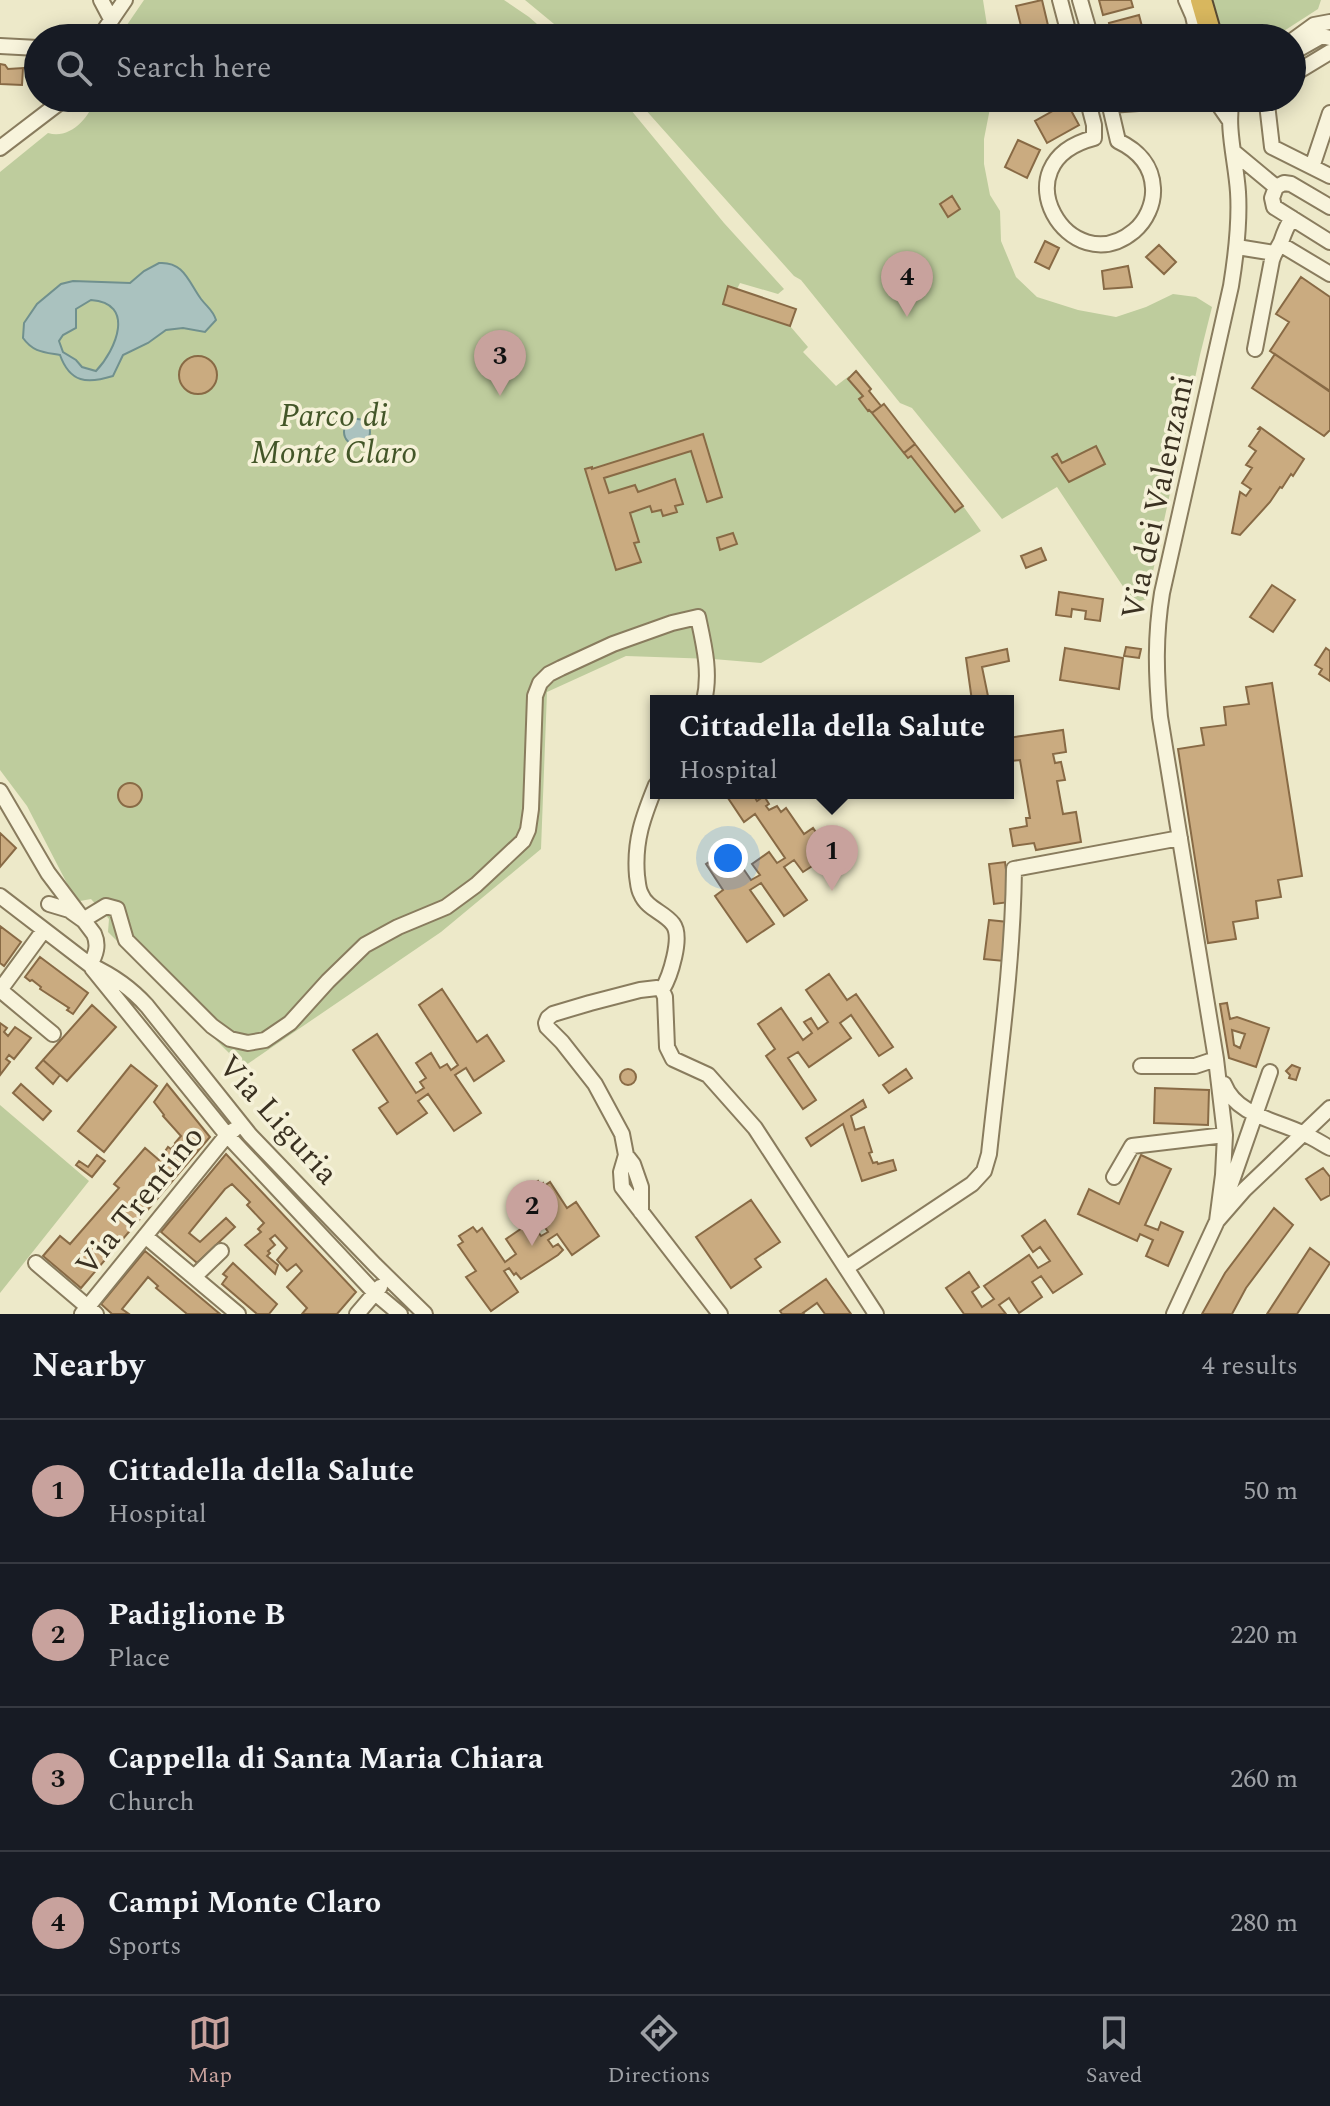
<!DOCTYPE html>
<html lang="en">
<head>
<meta charset="utf-8">
<style>
  :root { --surface:#171b24; --page:#20242c; --text:#f1f3f6; --muted:#9ea1a6; --line:#363941; --accent:#c8a29d }
  body { margin:0; font-family:Spectral,serif; background:var(--page); color:var(--text) }
  .you { position:absolute; left:728px; top:858px; width:28px; height:28px; margin:-20px; border:6px solid #fff; border-radius:50%; background:#1a73e8; box-shadow:0 0 0 12px #1a73e833 }
  .badge { display:grid; place-items:center; width:52px; height:52px; border-radius:50%; background:var(--accent); color:#111; font-size:26px; font-weight:700 }
  .pin { position:absolute; translate:-50% -66px; filter:drop-shadow(0 2px 4px #0008) }
  .pin::after { content:''; position:absolute; top:42px; width:28px; height:24px; background:inherit; clip-path:polygon(0 0,100% 0,50% 100%) }
  .popup { position:absolute; left:650px; top:695px; width:364px; height:104px; box-sizing:border-box; display:grid; place-content:center; border-radius:0px; background:var(--surface); filter:drop-shadow(0 2px 6px #0005); font-size:26px; white-space:nowrap; color:var(--muted) }
  .popup b { font-size:30px; color:var(--text) }
  .popup::after { content:''; position:absolute; left:50%; top:100%; margin-left:-16px; border:16px solid transparent; border-top-color:var(--surface) }
  .list { margin:0; padding:0; list-style:none }
  h2 { display:flex; justify-content:space-between; align-items:center; height:104px; margin:0; padding:0 32px; font-size:34px }
  h2 small { font-size:26px; font-weight:400; color:var(--muted) }
  .list li { display:grid; grid-template-columns:52px 1fr auto; gap:24px; align-items:center; box-sizing:border-box; height:144px; padding:0 32px; border-top:2px solid var(--line) }
  .list b { display:block; font-size:30px; white-space:nowrap }
  .list p { margin:0; font-size:26px; white-space:nowrap; color:var(--muted) }
  .list em { font-size:26px; font-style:normal; color:var(--muted) }
  .icon { flex:none; width:44px; height:44px; fill:none; stroke:currentColor; stroke-width:2; stroke-linecap:round; stroke-linejoin:round }
  .map { position:relative; flex:none; width:1330px; height:1314px; overflow:hidden }
  .search { position:absolute; background:var(--surface); box-shadow:0 4px 20px #0003; left:24px; right:24px; top:24px; height:88px; display:flex; align-items:center; gap:20px; box-sizing:border-box; padding:0 28px; border-radius:44px; color:var(--muted); font-size:30px }
  .sheet { height:680px; background:var(--surface) }
  nav { display:flex; justify-content:space-around; align-items:center; box-sizing:border-box; height:112px; border-top:2px solid var(--line); background:var(--surface); font-size:22px; color:var(--muted) }
  nav a { display:grid; justify-items:center; gap:4px }
  nav .on { color:var(--accent) }
  .map>svg:first-child { display:block }
</style>
</head>
<body>
<div class="map">
<svg width="1330" height="1314" viewBox="0 0 1330 1314">
  <rect width="100%" height="100%" fill="#ede9c9"/>
  <!-- green -->
  <path fill="#becc9d" d="M144 0H504L529 17 553 38H118Z
    M525 0H983L989 38H571Z
    M1213 0H1321L1318 9 1273 38H1242L1232 32H1225L1220 24Z
    M95 98H621L724 223 784 289 778 294 740 283 737 289 728 287 723 304 790 326 808 347 803 352 836 386 849 376V379L863 396 859 399 867 411 869 410 908 458 911 456 955 512 963 506 981 531 761 663 713 659 626 656 547 692 541 849 441 932 243 1067 108 932 109 919 91 899 80 901 74 897 27 806 0 770V172L48 133C69 140 90 118 95 98Z
    M635 98H992L984 139V164L990 195 1000 211 1001 241 1016 277 1037 297 1078 310 1116 317 1146 307 1173 294 1196 297 1212 307 1200 355 1147 599 1134 603 1057 487 1002 519 912 408 900 403 801 280 794 276Z
    M0 1105 89 1181 0 1293Z"/>
  <!-- water -->
  <path fill="#aac2bf" stroke="#70908e" stroke-width="2" fill-rule="evenodd" d="M159 263C184 261 189 283 201 299 208 308 213 310 216 320L205 332 183 328 166 330 148 343 123 355 113 376C87 384 70 383 60 355 43 352 33 352 23 338L24 323 37 304 61 284 73 281 130 283 144 271ZM91 300C136 303 116 350 96 371L82 367 76 360 63 352 59 341 63 335 76 328V309Z
    M344 432a13 13 0 1 1 26 0a13 13 0 1 1-26 0Z"/>
  <!-- building -->
  <path fill="#caab80" stroke="#886a45" stroke-width="2" fill-rule="evenodd" d="M1042 0 1051 38H1024L1016 6Z
    M1099 0H1131L1133 7 1103 15Z
    M1139 15 1145 38H1113L1109 23Z
    M0 64 5 65 8 69 23 68 22 85 0 84Z
    M1067 103 1079 125 1047 143 1035 121Z
    M1018 140 1040 150 1027 178 1005 167Z
    M952 196 960 209 948 217 940 204Z
    M1045 241 1059 248 1049 269 1035 262Z
    M1159 245 1176 262 1164 274 1146 257Z
    M1128 266 1132 287 1104 289 1102 271Z
    M1301 277 1330 297V391L1270 351 1289 322 1276 314Z
    M728 286 796 309 790 326 723 304Z
    M1275 354 1330 392V430L1324 436 1252 388Z
    M179 375a19 19 0 1 1 38 0a19 19 0 1 1-38 0Z
    M856 371 871 389 869 391 881 406 872 413 869 410 868 411 859 399 863 396 848 379Z
    M884 404 915 444 904 453 872 413Z
    M1260 427 1304 459 1293 476 1291 474 1282 488 1280 487 1270 502 1240 535 1232 533 1240 492 1246 496 1251 489 1242 483 1252 468 1246 465 1256 451 1249 446 1260 430 1258 429Z
    M703 434 722 497 707 502 691 451 604 478 609 493 635 485 638 492 675 479 683 504 675 506 677 512 663 516 661 510 652 512 650 506 630 513 639 542 634 543 641 562 616 570 585 469 592 467V469Z
    M915 444 963 506 955 512 911 456 908 458 904 453Z
    M1096 446 1105 464 1069 482 1052 457 1057 454 1062 463Z
    M733 533 737 544 720 550 717 538Z
    M1041 548 1046 560 1026 568 1021 556Z
    M1272 585 1295 600 1273 632 1250 617Z
    M1059 592 1103 599 1100 621 1085 619 1086 611 1072 609 1071 617 1056 615Z
    M1126 647 1141 649 1139 658 1124 656Z
    M1065 648 1123 658 1119 689 1060 680Z
    M1326 648 1330 651V681L1319 674 1322 669 1315 665Z
    M1007 649 1009 661 982 667 989 701H972L966 658Z
    M1272 683 1302 876 1278 880 1281 897 1256 901 1258 918 1233 922 1236 939 1208 943 1178 749 1204 745 1201 728 1226 725 1224 707 1249 704 1246 687Z
    M1063 730 1066 752 1053 754 1055 763 1061 762 1065 780 1057 781 1063 814 1076 812 1081 842 1036 850 1034 843 1013 846 1010 829 1027 826 1026 818H1030L1020 760 1011 761 1008 738Z
    M118 795a12 12 0 1 1 24 0a12 12 0 1 1-24 0Z
    M736 793H752L757 801 764 796 769 804 766 806 769 810 777 806 781 812 786 808 804 834 813 828 831 854 803 872 794 860 784 867 807 900 784 916 761 883 750 890 774 924 747 942 715 896 723 890 706 864 729 848 751 880 760 875 752 864 769 852 777 863 785 858 755 814 744 822 728 798Z
    M0 833 16 848 0 867Z
    M1005 862 1010 902 994 904 989 864Z
    M989 920 1008 922 1004 961 984 959Z
    M0 926 21 942 4 966 0 963Z
    M40 957 88 993 73 1014 67 1010 69 1008 40 989 41 987 32 980 30 981 25 977Z
    M829 974 847 1000 856 994 893 1047 879 1056 851 1015 840 1023 851 1038 809 1067 798 1052 788 1058 816 1100 803 1109 766 1056 775 1049 758 1024 781 1008 803 1040 812 1033 804 1022 811 1018 818 1029 828 1022 806 990Z
    M442 989 477 1042 487 1035 504 1061 474 1081 466 1068 455 1075 481 1113 454 1131 428 1094 418 1101 427 1113 397 1134 379 1108 388 1102 353 1050 377 1034 416 1093 424 1088 420 1082 426 1078 416 1063 431 1053 440 1068 447 1064 451 1070 458 1065 419 1005Z
    M1227 1003 1230 1019 1237 1017 1269 1028 1256 1067 1229 1058 1220 1004ZM1232 1030 1245 1034 1240 1048 1234 1045Z
    M92 1005 116 1027 67 1081 43 1060Z
    M0 1023 7 1028 4 1032 8 1036 15 1027 31 1038 14 1059 9 1055 6 1059 10 1062 0 1075Z
    M43 1060 60 1075 53 1084 36 1068Z
    M131 1065 157 1086 104 1152 78 1131Z
    M1292 1065 1300 1068 1296 1080 1289 1078 1290 1075 1286 1071Z
    M620 1077a8 8 0 1 1 16 0a8 8 0 1 1-16 0Z
    M906 1069 912 1078 889 1093 883 1085Z
    M21 1084 51 1111 43 1120 13 1093Z
    M167 1084 210 1137 81 1288 43 1256 60 1236 70 1244 119 1188 114 1184 145 1148 159 1160 168 1147 171 1149 176 1144 175 1143 181 1136 163 1116 164 1115 154 1102Z
    M1155 1088 1209 1090 1208 1125 1154 1123Z
    M863 1100 866 1107 851 1116 855 1130 864 1127 872 1152 869 1153 873 1163 877 1162 878 1164 893 1160 896 1170 862 1181 843 1124 811 1146 806 1138Z
    M226 1154 356 1292 337 1314H302L307 1308 287 1287 302 1271 296 1264 287 1271 277 1260 287 1248 275 1235 270 1239 275 1245 268 1251 270 1253 267 1256 278 1265 275 1274 245 1245 261 1232 258 1229 264 1223 247 1205 250 1202 232 1184 225 1189 189 1233 200 1242 226 1218 235 1227 197 1263 161 1232Z
    M97 1155 105 1161 92 1177 76 1165 79 1161 88 1167Z
    M1141 1155 1171 1169 1145 1225 1158 1230 1161 1222 1183 1232 1168 1266 1146 1256 1153 1240 1140 1234 1137 1241 1078 1214 1089 1189 1119 1204Z
    M1323 1168 1330 1177V1195L1321 1200 1306 1179Z
    M538 1181 540 1185 543 1183 544 1186 550 1182 567 1208 576 1202 599 1236 572 1255 557 1234 548 1240 553 1247 558 1244 563 1250 558 1255 521 1279 516 1273 514 1275 509 1268 504 1271 518 1292 491 1311 466 1277 476 1271 458 1245 463 1242 459 1236 473 1227 477 1232 482 1228 505 1262 516 1254 506 1239 531 1222 541 1236 548 1232 522 1192Z
    M751 1200 780 1242 755 1259 761 1267 731 1288 696 1237Z
    M1274 1208 1293 1225 1246 1288 1232 1314H1202L1225 1273Z
    M1045 1220 1082 1274 1053 1293 1041 1276 1032 1282 1042 1297 1019 1313 1009 1298 999 1305 1006 1314H964L946 1288 969 1272 979 1287 972 1292 982 1307 994 1299 984 1286 1029 1255 1038 1268 1050 1261 1040 1247 1033 1252 1022 1236Z
    M1310 1248 1330 1263 1297 1314H1267Z
    M145 1251 220 1314H187L156 1288 158 1286 148 1277 122 1309 129 1314H112L101 1304Z
    M233 1263 277 1304 269 1314H257L222 1284 227 1277 223 1274Z
    M826 1279 851 1314H825L817 1303 803 1313 804 1314H782L780 1311Z"/>
  <g fill="none" stroke-linecap="round" stroke-linejoin="round">
    <!-- minor casing -->
    <g stroke="#897c5e" stroke-width="18">
      <path id="minor" d="M101 0 111 19
        M1060 0 1070 38
        M1080 0 1091 38
        M1186 0 1193 16 1198 38
        M99 38 125 0
        M1292 41 1314 25 1330 22
        M0 46 38 48
        M1292 53 1322 36 1330 38
        M1292 75 1330 52
        M1087 98 1094 125V138C997 163 1070 284 1134 231 1146 221 1154 204 1153 188 1152 165 1137 150 1118 141L1108 98
        M1214 98 1230 121
        M1268 98 1267 104 1272 147 1330 176
        M1110 105 1167 101 1179 98
        M0 148 59 103 62 98
        M1235 153 1276 187
        M1312 167 1330 113
        M1276 187 1272 198 1274 207 1330 242
        M1276 187 1284 183 1291 184 1330 207
        M1280 244 1330 274
        M1237 247 1274 253
        M1255 349 1272 260C1274 253 1278 248 1281 242 1284 233 1286 227 1292 218
        M656 785C643 817 634 841 637 876 638 882 638 889 641 894 647 909 664 912 673 924 683 937 670 977 662 990L665 997 667 1047 673 1059 708 1075 755 1128 876 1314
        M0 791 48 873 94 934C99 945 96 954 90 965
        M0 896 90 965C112 975 131 988 147 1006L250 1135 375 1265 425 1314
        M49 904 69 910 83 920 106 906 117 909 126 940 212 1026 230 1039 248 1043 265 1040 290 1023 328 981 365 945 398 927 446 907 476 885 523 841 528 830 531 809 535 696 540 683 549 674 561 668 613 644 672 623 698 617C704 645 711 673 704 701
        M92 968 227 1135 375 1293 400 1314
        M0 990 44 930
        M0 990 53 1034
        M1141 1066H1195L1216 1059
        M1224 1084C1236 1115 1275 1120 1302 1133 1312 1137 1321 1143 1330 1148
        M626 1155 621 1172 622 1187 720 1314
        M1114 1177 1132 1146 1225 1135
        M1226 1198 1270 1072
        M641 1212V1187L633 1164 626 1155 622 1134 595 1084 562 1042 547 1027 546 1023 548 1018 553 1014 590 1003 640 990 657 988 662 990
        M1217 1221 1244 1190 1330 1108
        M145 1236 238 1314
        M36 1263 96 1314
        M846 1268 972 1184 984 1171 989 1154C999 1059 1013 964 1014 869L1180 838
        M194 1277 221 1251
        M82 1314 227 1135 234 1130
        M357 1314 380 1287
        M1174 1314 1217 1221 1223 1175 1225 1135 1216 1059 1160 717C1156 674 1155 636 1162 593L1231 286C1236 255 1240 224 1238 192 1236 161 1226 128 1232 98"/>
    </g>
    <!-- highway casing -->
    <g stroke="#584a32" stroke-width="24">
      <path id="highway" d="M1201 0 1212 38"/>
    </g>
    <!-- minor -->
    <use href="#minor" stroke="#f8f4dc" stroke-width="14"/>
    <!-- highway -->
    <use href="#highway" stroke="#d8b75e" stroke-width="20"/>
  </g>
  <g text-anchor="middle" stroke-width="7" stroke-linejoin="round" paint-order="stroke">
    <!-- park labels -->
    <g font-size="32" font-style="italic" fill="#435628" stroke="#f5f1d8">
      <text x="334" y="426">Parco di<tspan x="334" dy="37">Monte Claro</tspan></text>
    </g>
    <!-- street labels -->
    <g font-size="32" fill="#3a3121" stroke="#f5f1d8">
      <text transform="translate(1157 497) rotate(-78)" y="11">Via dei Valenzani</text>
      <text transform="translate(279 1119) rotate(48)" y="11">Via Liguria</text>
      <text transform="translate(139 1200) rotate(-51)" y="11">Via Trentino</text>
    </g>
  </g>
</svg>
<div class="you"></div>
<div class="pin badge" style="left:832px;top:891px">1</div>
<div class="popup"><b>Cittadella della Salute</b>Hospital</div>
<div class="pin badge" style="left:532px;top:1246px">2</div>
<div class="pin badge" style="left:500px;top:396px">3</div>
<div class="pin badge" style="left:907px;top:317px">4</div>
<div class="search"><svg class="icon" aria-label="search" viewBox="0 0 24 24"><circle cx="10" cy="10" r="6"/><path d="M15 15l6 6"/></svg>Search here</div>
</div>
<section class="sheet">
<h2>Nearby<small>4 results</small></h2>
<ul class="list">
<li><span class="badge">1</span><div><b>Cittadella della Salute</b><p>Hospital</p></div><em>50 m</em></li>
<li><span class="badge">2</span><div><b>Padiglione B</b><p>Place</p></div><em>220 m</em></li>
<li><span class="badge">3</span><div><b>Cappella di Santa Maria Chiara</b><p>Church</p></div><em>260 m</em></li>
<li><span class="badge">4</span><div><b>Campi Monte Claro</b><p>Sports</p></div><em>280 m</em></li>
</ul>
</section>
<nav>
<a class="on"><svg class="icon" aria-label="map" viewBox="0 0 24 24"><path d="M3 6l6-2 6 2 6-2v14l-6 2-6-2-6 2zM9 4v14M15 6v14"/></svg>Map</a>
<a><svg class="icon" aria-label="directions" viewBox="0 0 24 24"><path d="M12 3l9 9-9 9-9-9zM9 14v-3h6M13 9l2 2-2 2"/></svg>Directions</a>
<a><svg class="icon" aria-label="saved" viewBox="0 0 24 24"><path d="M7 4h10v16l-5-4-5 4z"/></svg>Saved</a>
</nav>
</body>
</html>
